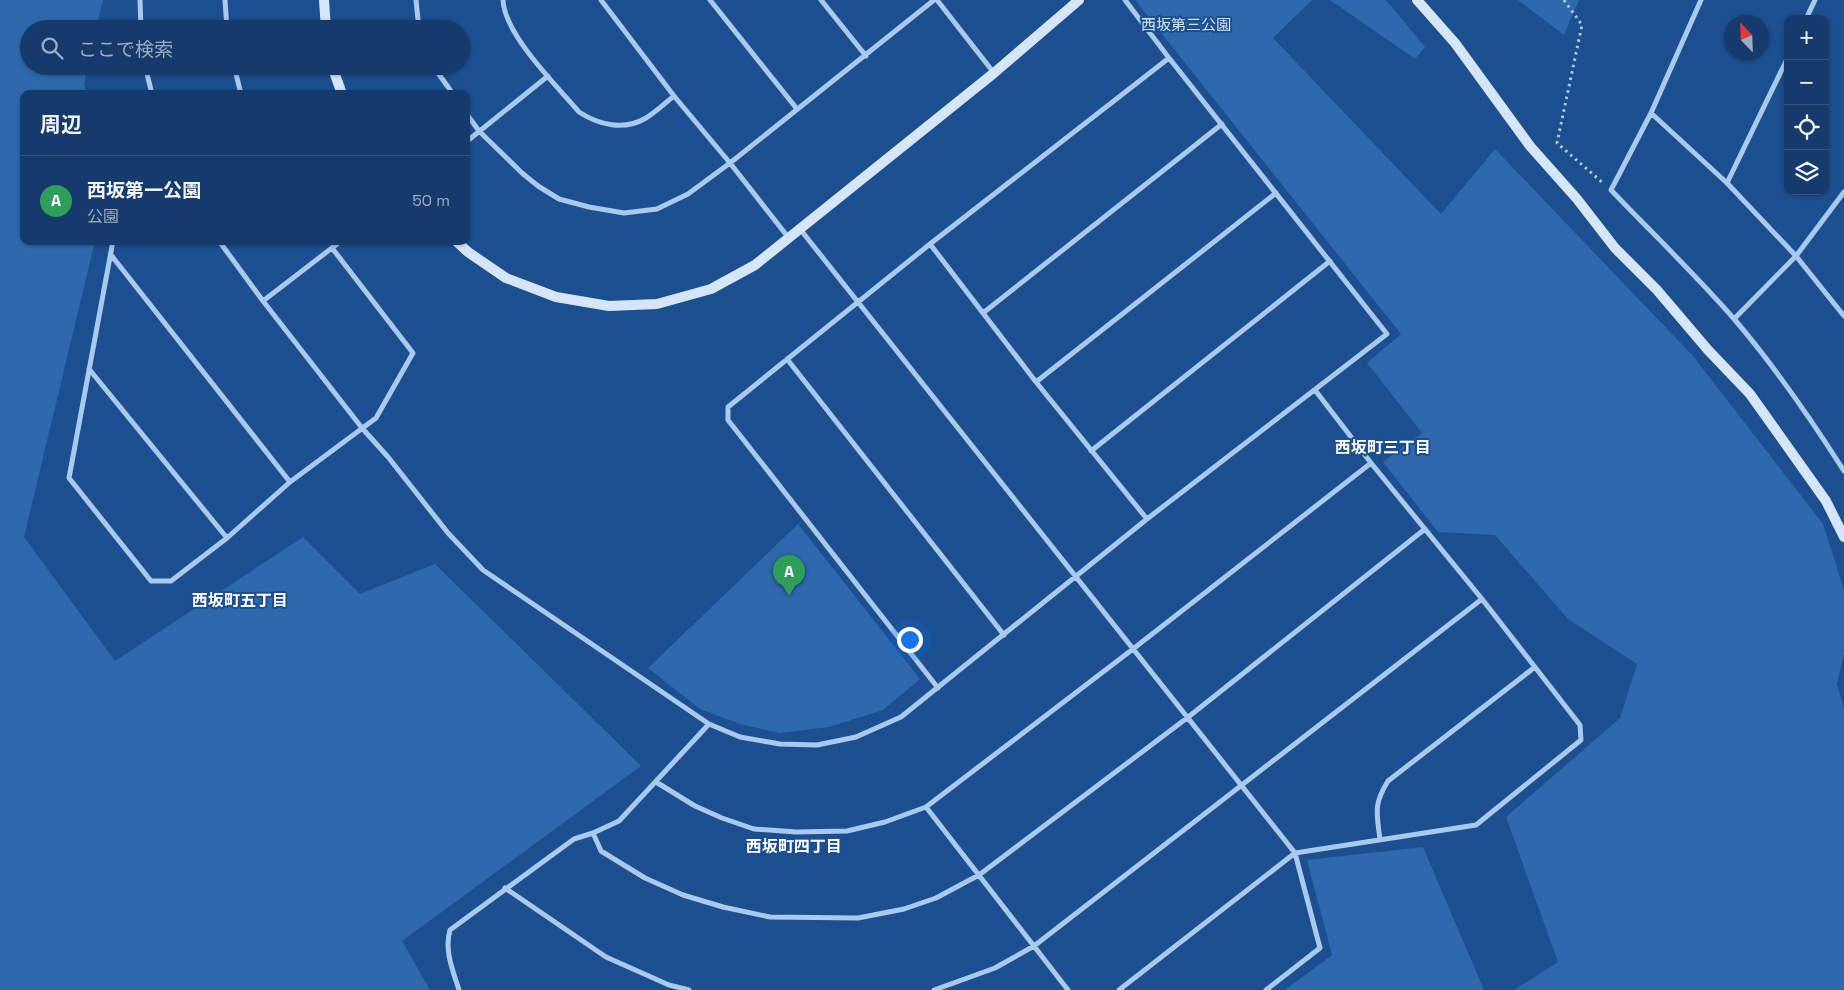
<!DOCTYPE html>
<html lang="ja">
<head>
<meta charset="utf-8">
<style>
  :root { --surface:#143b6b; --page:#1d4271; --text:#f1f3f6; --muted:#9dadc1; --line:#33557e; --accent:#ffd166 }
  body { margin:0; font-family:"Space Grotesk","Noto Sans JP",sans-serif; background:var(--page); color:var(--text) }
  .controls { position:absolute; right:15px; top:15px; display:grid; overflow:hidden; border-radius:10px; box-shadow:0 1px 4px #0004 }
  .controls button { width:45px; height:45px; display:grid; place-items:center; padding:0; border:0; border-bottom:1px solid var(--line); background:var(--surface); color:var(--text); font:25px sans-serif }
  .compass { position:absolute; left:1724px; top:15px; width:45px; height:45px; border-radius:50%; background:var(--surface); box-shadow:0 1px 4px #0004; rotate:337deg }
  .you { position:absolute; left:909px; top:639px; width:18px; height:18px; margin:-12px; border:4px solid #fff; border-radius:50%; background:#1a73e8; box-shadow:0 0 0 8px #1a73e833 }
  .badge { display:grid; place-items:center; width:32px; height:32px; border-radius:50%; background:var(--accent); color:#fff; font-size:16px; font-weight:700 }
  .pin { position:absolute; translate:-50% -41px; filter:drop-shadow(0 1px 2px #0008) }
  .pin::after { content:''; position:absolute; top:26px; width:18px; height:15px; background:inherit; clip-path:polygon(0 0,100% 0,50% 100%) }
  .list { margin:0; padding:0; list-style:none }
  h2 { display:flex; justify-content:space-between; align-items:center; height:65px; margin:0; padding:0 20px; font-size:21px }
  h2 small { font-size:16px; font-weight:400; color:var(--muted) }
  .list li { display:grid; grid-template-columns:32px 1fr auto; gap:15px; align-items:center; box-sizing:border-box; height:90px; padding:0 20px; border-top:1px solid var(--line) }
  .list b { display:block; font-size:19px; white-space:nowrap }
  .list p { margin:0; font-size:16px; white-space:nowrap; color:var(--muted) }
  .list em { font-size:16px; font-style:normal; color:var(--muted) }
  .icon { flex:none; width:28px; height:28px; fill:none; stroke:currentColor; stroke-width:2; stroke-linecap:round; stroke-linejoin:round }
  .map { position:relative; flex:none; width:1844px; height:990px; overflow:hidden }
  .search { position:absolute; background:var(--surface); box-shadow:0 1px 4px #0004; left:20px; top:20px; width:450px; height:55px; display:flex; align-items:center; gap:12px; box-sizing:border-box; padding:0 18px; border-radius:28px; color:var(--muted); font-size:19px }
  .panel { position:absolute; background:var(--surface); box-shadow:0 1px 4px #0004; left:20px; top:90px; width:450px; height:155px; border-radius:10px }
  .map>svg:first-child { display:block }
</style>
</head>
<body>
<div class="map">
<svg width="1844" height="990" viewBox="0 0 1844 990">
  <rect width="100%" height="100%" fill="#1b4f8f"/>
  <!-- green -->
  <path fill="#2e69ad" d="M0 0H103L96 29H29V66H88L84 83 86 94H24V241H95L24 537 115 661 303 537 360 594 435 564 641 766 402 941 430 990H0Z
    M1135 0H1312L1273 38 1441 214 1495 149 1693 356 1823 524 1844 590V653L1837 684 1844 709V990H1514L1558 962 1506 817 1620 718 1637 664 1568 619 1495 535 1438 532 1383 462 1422 433 1367 363 1401 334Z
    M1330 0H1386L1425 47 1415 59Z
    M1518 0H1579L1564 35Z
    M798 524 920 679 883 710 829 727 780 733 740 724 700 709 648 668Z
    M1423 847 1484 990H1285L1332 955 1307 860Z"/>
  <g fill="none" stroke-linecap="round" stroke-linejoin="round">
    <!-- path -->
    <path stroke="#a9c9ee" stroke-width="3" stroke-dasharray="2.5 4" stroke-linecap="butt" d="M1564 0 1582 25 1557 143 1603 183"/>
    <!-- street -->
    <path stroke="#a9c9ee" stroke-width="5" d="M140 0 141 29
      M225 0 227 29
      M416 0 419 29
      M503 0C504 34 557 86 579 112 599 125 624 131 646 118 656 112 665 103 674 96
      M601 0 674 96 730 163 788 237
      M710 0 797 109
      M821 0 866 56
      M937 0 994 73
      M1701 0 1651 113 1611 190C1652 233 1696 275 1735 320 1775 367 1811 419 1844 471
      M1806 19 1815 0
      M145 66 152 94
      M234 66 241 94
      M433 66 453 94
      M466 113 479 131 522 173 538 186 559 199 589 207 624 213 657 209 688 194 730 163 934 0
      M1651 113 1727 183 1796 256 1844 316
      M466 142 548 76
      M1727 183 1788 57
      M800 229 1295 853 1320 948 1266 990
      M113 241 69 478 151 581H171L227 538 290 482 376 418 413 353 332 248
      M219 241 263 301
      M341 241 263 301 362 428 388 457 448 533 483 570 709 724 740 737 780 744 817 745 856 737 901 717 1147 519 1387 334 1169 58 1125 0
      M930 244 1036 382 1147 519
      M111 255 290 482
      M983 313 1222 124
      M1734 319 1796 256 1844 192
      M787 359 1004 635
      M89 369 227 538
      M1036 382 1276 193
      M1091 451 1330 261
      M938 688 728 420V407L930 244 1169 58
      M656 782 695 806 722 818 754 829 796 832 847 831 885 822 926 807 1133 649 1371 463
      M926 807 1068 990
      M593 833 601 851 645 878 683 895 723 907 770 917 858 918 904 909 936 898 979 875 1187 718 1425 529
      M1380 840C1377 813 1373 805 1388 781L1535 667
      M505 888 606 957 669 985 689 990
      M459 990C453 971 444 950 450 930L574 839 593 833 619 821 709 724
      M934 990 995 968 1034 946 1482 599
      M1119 990 1295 853 1476 825 1581 740 1580 725 1482 599 1371 463 1315 390"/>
    <!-- secondary -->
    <path stroke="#d6e6fa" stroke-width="10" d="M324 0 326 29
      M1417 0 1455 43 1530 146 1577 199 1615 248 1657 290 1708 350 1750 394 1826 501 1844 537
      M332 66 342 94
      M456 241 468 252 506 278 556 297 609 306 657 304 711 289 755 265 994 73 1079 0"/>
  </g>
  <g text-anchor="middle" stroke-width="4" stroke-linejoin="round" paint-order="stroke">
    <!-- park labels -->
    <g font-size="15" fill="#cfe3fa" stroke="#1b4f8f">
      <text x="1186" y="30">西坂第三公園</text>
    </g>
    <!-- neighbourhood labels -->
    <g font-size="16" font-weight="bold" fill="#fff" stroke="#1b4f8f">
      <text x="1383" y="453">西坂町三丁目</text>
      <text x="240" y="606">西坂町五丁目</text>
      <text x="794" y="852">西坂町四丁目</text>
    </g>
  </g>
</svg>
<div class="controls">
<button>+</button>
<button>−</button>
<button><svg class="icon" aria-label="locate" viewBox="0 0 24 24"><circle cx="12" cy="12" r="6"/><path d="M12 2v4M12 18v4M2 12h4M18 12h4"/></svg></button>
<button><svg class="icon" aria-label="layers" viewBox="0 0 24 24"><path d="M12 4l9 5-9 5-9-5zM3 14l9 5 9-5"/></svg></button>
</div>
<svg class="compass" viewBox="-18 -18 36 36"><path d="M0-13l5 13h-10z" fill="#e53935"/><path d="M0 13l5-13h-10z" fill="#9dadc1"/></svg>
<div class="you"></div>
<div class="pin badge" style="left:789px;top:596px;background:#2e9e5b">A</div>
<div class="search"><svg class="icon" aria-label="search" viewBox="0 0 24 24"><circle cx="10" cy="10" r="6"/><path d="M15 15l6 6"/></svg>ここで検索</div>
<section class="panel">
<h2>周辺<small></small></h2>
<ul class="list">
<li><span class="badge" style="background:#2e9e5b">A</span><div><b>西坂第一公園</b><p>公園</p></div><em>50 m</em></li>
</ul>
</section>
</div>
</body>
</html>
